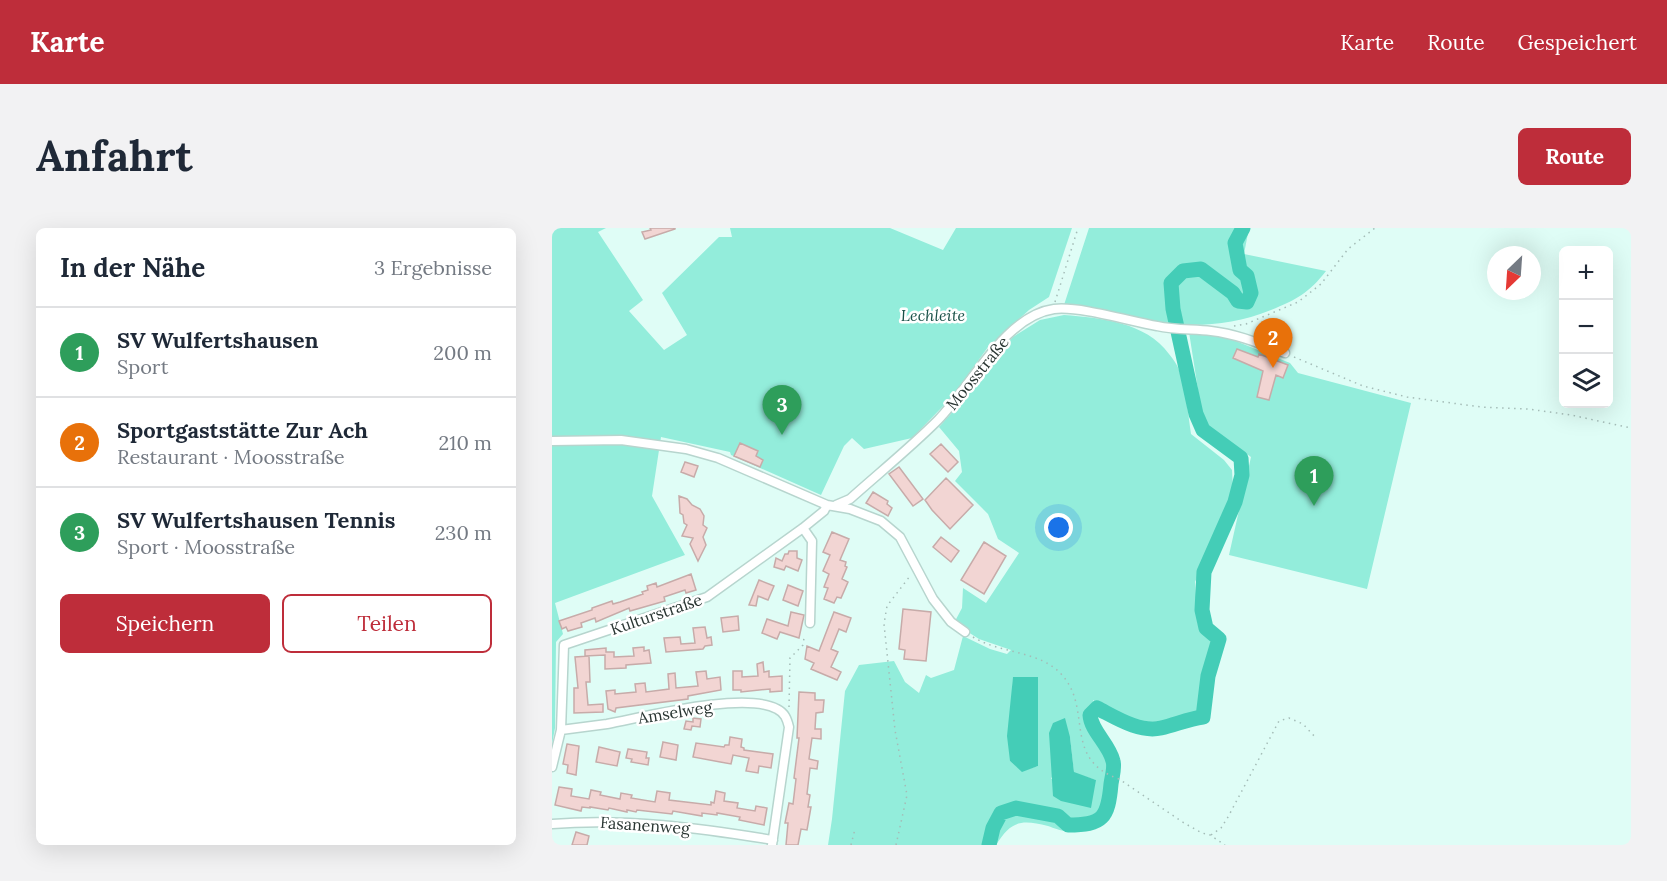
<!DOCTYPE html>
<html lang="de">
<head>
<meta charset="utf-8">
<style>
  :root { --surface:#fff; --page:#f2f2f3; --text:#1f2937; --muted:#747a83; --line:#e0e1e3; --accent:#be2d3a }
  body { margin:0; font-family:Lora,serif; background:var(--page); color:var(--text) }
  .controls { position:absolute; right:18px; top:18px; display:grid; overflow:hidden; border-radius:9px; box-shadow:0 6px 24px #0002 }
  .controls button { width:54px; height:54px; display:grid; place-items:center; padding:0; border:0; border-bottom:2px solid var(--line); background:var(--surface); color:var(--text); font:30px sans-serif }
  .compass { position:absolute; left:935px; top:18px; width:54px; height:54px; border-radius:50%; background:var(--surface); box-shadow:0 6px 24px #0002; rotate:205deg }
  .you { position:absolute; left:507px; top:300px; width:21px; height:21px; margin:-15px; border:4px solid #fff; border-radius:50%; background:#1a73e8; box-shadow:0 0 0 9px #1a73e833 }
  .badge { display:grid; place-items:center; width:39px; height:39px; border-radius:50%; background:var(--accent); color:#fff; font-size:20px; font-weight:700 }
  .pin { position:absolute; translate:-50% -50px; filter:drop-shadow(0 2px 3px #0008) }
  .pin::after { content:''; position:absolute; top:32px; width:21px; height:18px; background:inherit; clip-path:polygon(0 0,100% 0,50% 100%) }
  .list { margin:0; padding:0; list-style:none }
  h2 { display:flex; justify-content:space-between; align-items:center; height:78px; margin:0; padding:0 24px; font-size:26px }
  h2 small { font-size:20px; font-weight:400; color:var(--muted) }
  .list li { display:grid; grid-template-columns:39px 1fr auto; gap:18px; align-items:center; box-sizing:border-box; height:90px; padding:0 24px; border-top:2px solid var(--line) }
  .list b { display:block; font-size:22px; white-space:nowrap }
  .list p { margin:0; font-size:20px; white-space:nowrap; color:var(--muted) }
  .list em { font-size:20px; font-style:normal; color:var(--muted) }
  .actions { display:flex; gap:12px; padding:18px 24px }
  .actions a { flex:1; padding:14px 0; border:2px solid var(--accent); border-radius:9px; text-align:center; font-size:21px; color:var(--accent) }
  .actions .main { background:var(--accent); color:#fff }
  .icon { flex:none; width:33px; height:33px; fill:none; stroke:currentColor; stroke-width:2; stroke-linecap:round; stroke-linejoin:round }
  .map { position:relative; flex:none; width:1079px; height:617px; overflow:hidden; border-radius:9px }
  header { display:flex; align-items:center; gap:36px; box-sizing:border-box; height:84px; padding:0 30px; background:var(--accent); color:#fff }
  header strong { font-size:28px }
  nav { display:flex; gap:33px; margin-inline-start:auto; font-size:21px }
  .intro { display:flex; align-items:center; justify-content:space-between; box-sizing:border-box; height:144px; padding:0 36px }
  h1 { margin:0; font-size:42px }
  .button { padding:15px 27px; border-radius:9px; background:var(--accent); color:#fff; font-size:21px; font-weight:700 }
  main { display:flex; gap:36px; padding:0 36px }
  aside { flex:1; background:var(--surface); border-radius:9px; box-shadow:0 6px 24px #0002 }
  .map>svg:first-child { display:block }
</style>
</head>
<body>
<header>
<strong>Karte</strong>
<nav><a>Karte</a><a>Route</a><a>Gespeichert</a></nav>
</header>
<div class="intro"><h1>Anfahrt</h1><a class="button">Route</a></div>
<main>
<aside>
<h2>In der Nähe<small>3 Ergebnisse</small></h2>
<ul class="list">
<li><span class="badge" style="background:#2e9e5b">1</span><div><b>SV Wulfertshausen</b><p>Sport</p></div><em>200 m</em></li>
<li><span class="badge" style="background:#e8710a">2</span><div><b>Sportgaststätte Zur Ach</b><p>Restaurant · Moosstraße</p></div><em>210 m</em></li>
<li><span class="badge" style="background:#2e9e5b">3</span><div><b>SV Wulfertshausen Tennis</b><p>Sport · Moosstraße</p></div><em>230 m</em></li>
</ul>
<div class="actions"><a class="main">Speichern</a><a>Teilen</a></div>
</aside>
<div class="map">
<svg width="1079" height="617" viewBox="0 0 1079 617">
  <rect width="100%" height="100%" fill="#dffdf6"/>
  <!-- green -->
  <path fill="#93eddb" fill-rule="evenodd" d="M0 0H54L46 4 91 72 77 83 112 122 135 107 110 65 167 9H180L178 0H338L391 22 404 0H520L497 69 477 82 436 119 400 169 360 210 312 221 300 210 292 218 269 267 179 227 178 224 109 209 100 268 133 327 3 375 11 406 4 414 3 500 0 516Z
    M537 0H697L692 26 774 43C757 65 744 72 719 82 647 111 584 91 512 77Z
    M512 87C549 90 594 94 617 126 621 131 625 136 627 142 634 162 636 185 639 206L672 232 680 242 681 260 676 278 643 354 646 397 659 414 647 483C635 493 594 496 579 492 566 487 553 478 541 472L545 484 541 491 569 539 561 561 558 586C547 596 530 604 514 603 509 603 502 600 496 598 469 591 459 593 444 617H276L280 591 293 463 307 437 342 433 353 454 367 465 374 447 379 450 402 442 411 408 438 421 455 426 459 422 427 411 402 395 410 380 411 360 434 375 467 325 446 311 436 286 403 253 410 244 407 223 387 199 412 171 442 130 461 109 488 92ZM461 449H485L486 538 470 543 458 533ZM518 509 522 545 544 552 499 551Z
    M637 104 674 109 738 135 746 145 859 175 815 361 677 327 699 229 651 194Z"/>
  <!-- water -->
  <path fill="#44cdb7" d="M461 449H486V538L470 544 458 533 455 508Z
    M513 490 518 509 522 544 544 552 539 580 509 573 501 568 497 505 501 495Z"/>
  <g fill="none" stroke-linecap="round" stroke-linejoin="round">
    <!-- river -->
    <path stroke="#44cdb7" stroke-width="15" d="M437 617 441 600 449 585 464 580 506 588 516 597C551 597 556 590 559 556 560 549 563 539 561 533 557 516 539 503 538 487L545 480C563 489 587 505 609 500 623 497 636 491 651 489L656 448 667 411 654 400 650 382 652 344 683 274 690 247 689 230 651 202 644 186 621 81 619 55 631 43 649 41 681 65 686 73 695 74 699 65 695 48 688 42 683 15 691 0"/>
  </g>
  <!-- building -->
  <path fill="#f2d5d3" stroke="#c7aba9" stroke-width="1.5" d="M98 0H123V1L93 11 90 4 99 2Z
    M685 121 706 129 707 126 736 137 731 150 724 147 717 172 705 169 711 143 681 130Z
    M188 215 206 223 204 228 211 232 208 239 182 228Z
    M389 216 406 234 396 244 378 226Z
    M133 234 146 238 142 249 129 244Z
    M347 239 371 271 361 278 337 246Z
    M394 250 421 277 398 301 380 282 373 272Z
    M321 264 336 273 335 276 340 280 336 288 314 275Z
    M127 268 135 271 140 277 148 281 152 288 151 297 155 300 151 309 154 317 146 333 138 316 141 310 130 308 135 297 132 295 131 287 128 285Z
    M280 304 297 311 288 332 294 334 293 338 295 339 290 351 296 354 289 370 285 369 282 375 272 371 276 360 272 359 277 346 271 343 278 327 271 324Z
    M389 309 407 323 399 334 381 319Z
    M432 314 454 328 432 366 409 352Z
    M237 323H245V330L250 332 246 343 234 338 232 342 222 339 224 330 230 333 233 326H236Z
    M139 346 144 362 134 365 133 362 112 369 113 373 78 383 77 380 44 394 43 390 29 395 30 399 16 403 14 399 10 401 7 393 40 382V380L60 373 61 376 68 374 91 366 90 364 96 362 95 358 104 355 105 359Z
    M207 352 222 358 216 372 206 368 204 378 197 377Z
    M236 357 251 363 246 378 231 372Z
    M351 381 379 384 374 433 352 431 353 422 347 421Z
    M239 384 252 387 247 410 228 404 225 411 210 405 215 391 236 398Z
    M282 384 299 390 294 404 287 401 279 421 286 424 279 439 289 444 285 452 259 441 262 435 253 431 255 418 267 423Z
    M186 388 187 402 171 404 169 390Z
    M153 399 155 410 159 409 160 417 153 418 151 421 114 424 112 410 128 409 129 416 143 415 141 400Z
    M92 419V423L97 422 99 435 74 437V440L53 441V427L33 428V422L54 420V424H62V429L82 428 81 420Z
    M37 428 38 454H34L36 477 51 476V484L22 485V460H26L23 429Z
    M211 434 212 444 217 443V449L230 448V463L218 464V461L189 464V462H181V443H190V449L206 448 205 436Z
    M154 443 155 451 168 449 169 462 136 468V471L64 480 63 484 56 481 54 463 63 462V466L84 464 83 456 93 455 94 464 117 461 116 446 123 445 124 460 146 458 144 444Z
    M247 464 263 465V472H272L271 484 264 485 263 501H269V511L260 510 257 531 266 533 265 541 258 540 255 566 258 567 256 579H259L255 602 249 601 246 617H234L236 595H233L237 575 241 576 244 551 242 550 247 510H245Z
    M141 490 149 491 148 499 140 498 139 502 132 501 134 493 141 494Z
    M178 509 190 511 189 519 192 520V522L221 526 219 540 207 538 206 545 194 543 197 530 181 527 179 536 141 529 144 515 172 519 173 517H177Z
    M111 514 126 517 124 532 108 529Z
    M15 516 27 518 24 547 15 545 16 537 11 536Z
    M47 519 68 524 65 538 44 534Z
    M76 521 95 524 94 530H97L96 537 79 534 80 531 74 530Z
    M7 559 20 561 19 568 37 571 39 562 49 564 48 567 68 571 69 565 80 567 79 570 103 574 105 563 118 565 117 572 159 577V574L162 575 164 563 173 565 172 573 186 575 185 580 203 583 204 578 215 580 212 597 187 592 188 589 165 585V587L150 585V588L121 583 120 586 85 582 84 584 75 582V584L57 580 56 582 38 579V580L30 579 29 583 3 577Z
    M24 604 37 608 35 617H20Z"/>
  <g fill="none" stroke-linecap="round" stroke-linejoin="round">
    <!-- minor casing -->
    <g stroke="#b7d5ce" stroke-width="11">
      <path id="minor" d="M0 213 69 212 134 221 166 230 275 277 298 281 329 293 348 309 381 371 399 394 413 404
        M284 277 298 271C327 245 358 220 386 192 419 159 452 88 502 81 528 78 577 93 605 98 623 102 641 101 659 103 685 106 709 116 733 125
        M251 300 260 313 258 395
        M9 502C25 500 40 498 55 496 93 489 192 463 225 481 233 485 235 491 237 499L220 617
        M0 539 9 502 12 417 155 369 251 300 272 283 275 277
        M0 596C75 590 147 600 221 612"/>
    </g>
    <!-- path -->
    <path stroke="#a4bcb7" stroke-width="1.5" stroke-dasharray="1.5 4.5" stroke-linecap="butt" d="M503 74 526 0
      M682 98 694 96 746 74 769 56 796 21 823 0
      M742 129 811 158 855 169 929 179 976 181 1019 187 1079 200
      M421 409C448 426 488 422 510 447 541 481 510 531 567 551L632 595 650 605 658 607 673 617
      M237 479 238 430 251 417 252 410
      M659 607 669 600 676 589 727 493 737 490 751 496 764 510
      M299 617 303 601
      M344 617 355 567 343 502 332 396 335 378 358 348"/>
    <!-- minor -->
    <use href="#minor" stroke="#fff" stroke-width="8"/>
  </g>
  <g text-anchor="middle" stroke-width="5" stroke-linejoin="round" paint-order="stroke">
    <!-- park labels -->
    <g font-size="16" font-style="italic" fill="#195148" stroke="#fff">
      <text x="381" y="93">Lechleite</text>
    </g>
    <!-- street labels -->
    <g font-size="16" fill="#293532" stroke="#fff">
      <text transform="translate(425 145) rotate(-51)" y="6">Moosstraße</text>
      <text transform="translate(104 386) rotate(-19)" y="6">Kulturstraße</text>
      <text transform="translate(123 484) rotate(-9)" y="6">Amselweg</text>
      <text transform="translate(93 597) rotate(4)" y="6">Fasanenweg</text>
    </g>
  </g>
</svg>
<div class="controls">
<button>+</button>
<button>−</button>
<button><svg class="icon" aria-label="layers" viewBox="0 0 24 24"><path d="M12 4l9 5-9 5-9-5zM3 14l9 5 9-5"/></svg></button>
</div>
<svg class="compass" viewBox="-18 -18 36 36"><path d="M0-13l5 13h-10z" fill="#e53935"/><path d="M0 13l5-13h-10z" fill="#747a83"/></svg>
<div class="you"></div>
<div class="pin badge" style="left:762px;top:278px;background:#2e9e5b">1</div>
<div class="pin badge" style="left:721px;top:140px;background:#e8710a">2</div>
<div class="pin badge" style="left:230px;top:207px;background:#2e9e5b">3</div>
</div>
</main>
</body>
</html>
